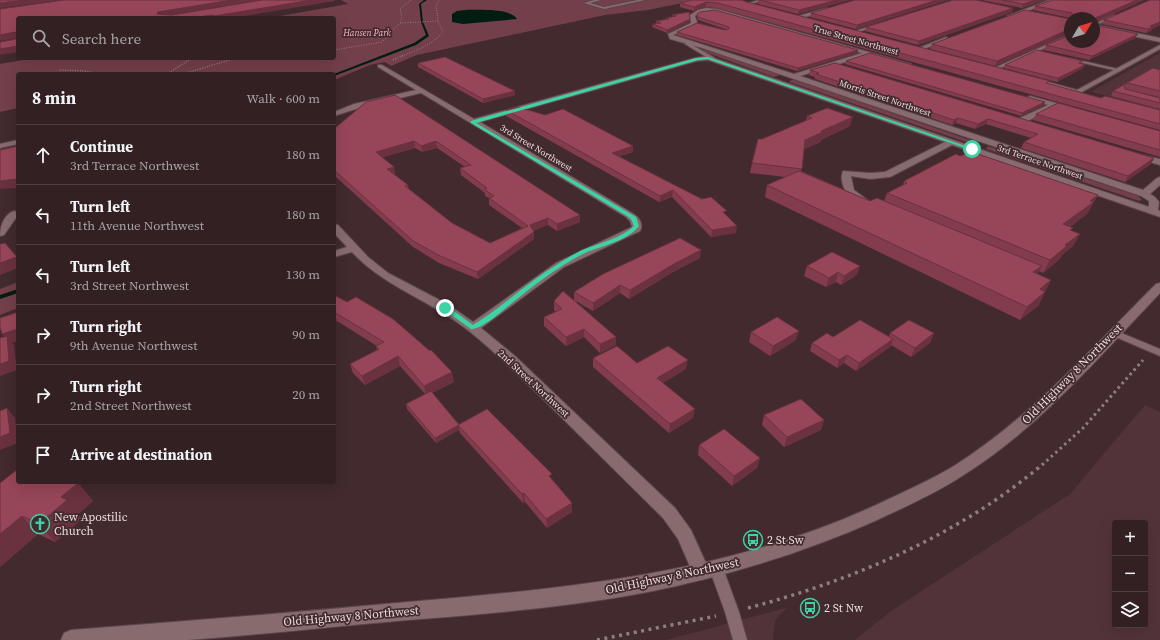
<!DOCTYPE html>
<html lang="en">
<head>
<meta charset="utf-8">
<style>
  :root { --surface:#322022; --page:#3d2d2f; --text:#f1f3f6; --muted:#a8a3a5; --line:#4d3e40 }
  body { margin:0; font-family:"Source Serif 4",serif; background:var(--page); color:var(--text) }
  .controls { position:absolute; right:12px; bottom:12px; display:grid; overflow:hidden; border-radius:4px; box-shadow:0 4px 16px #0002 }
  .controls button { width:36px; height:36px; display:grid; place-items:center; padding:0; border:0; border-bottom:1px solid var(--line); background:var(--surface); color:var(--text); font:20px sans-serif }
  .compass { position:absolute; left:1064px; top:12px; width:36px; height:36px; border-radius:50%; background:var(--surface); box-shadow:0 4px 16px #0002; rotate:52deg }
  .stop { position:absolute; width:12px; height:12px; margin:-9px; border:3px solid #3ad4a5; border-radius:50%; background:#fff }
  .stop.end { background:#3ad4a5; border-color:#fff; box-shadow:0 1px 4px #0008 }
  .list { margin:0; padding:0; list-style:none }
  h2 { display:flex; justify-content:space-between; align-items:center; height:52px; margin:0; padding:0 16px; font-size:17px }
  h2 small { font-size:13px; font-weight:400; color:var(--muted) }
  .list li { display:grid; grid-template-columns:26px 1fr auto; gap:12px; align-items:center; box-sizing:border-box; height:60px; padding:0 16px; border-top:1px solid var(--line) }
  .list b { display:block; font-size:15px; white-space:nowrap }
  .list p { margin:0; font-size:13px; white-space:nowrap; color:var(--muted) }
  .list em { font-size:13px; font-style:normal; color:var(--muted) }
  .icon { flex:none; width:22px; height:22px; fill:none; stroke:currentColor; stroke-width:2; stroke-linecap:round; stroke-linejoin:round }
  .map { position:relative; flex:none; width:1160px; height:640px; overflow:hidden }
  .search { position:absolute; background:var(--surface); box-shadow:0 4px 16px #0002; left:16px; top:16px; width:320px; height:44px; display:flex; align-items:center; gap:10px; box-sizing:border-box; padding:0 14px; border-radius:4px; color:var(--muted); font-size:15px }
  .panel { position:absolute; background:var(--surface); box-shadow:0 4px 16px #0002; left:16px; top:72px; width:320px; height:412px; border-radius:4px }
  .map>svg:first-child { display:block }
</style>
</head>
<body>
<div class="map">
<svg width="1160" height="640" viewBox="0 0 1160 640">
  <rect width="100%" height="100%" fill="#422a2e"/>
  <!-- built -->
  <path fill="#523339" fill-rule="evenodd" d="M1160 53V110L1092 92V91Z
    M1145 405 1160 412V640H855L891 611 1070 494ZM1115 523H1145V625H1115Z
    M789 607 782 612 775 621 773 640H666Z"/>
  <!-- green -->
  <path fill="#733f4a" d="M341 0H698L648 10 605 15 417 55 391 66 385 62 370 65 334 80V74H18V108L0 112V64L35 58H334V18H269L348 4Z
    M703 49 779 74 780 75 774 77 702 51Z
    M791 80H796L973 141 966 142 789 82Z
    M988 146 1138 196 1142 200 1139 201 986 149Z
    M18 282V308L0 315V289Z"/>
  <!-- water -->
  <path fill="#001d13" d="M466 10C478 10 511 8 517 19L463 24 452 22V14L457 11Z"/>
  <g fill="none" stroke-linecap="round" stroke-linejoin="round">
    <!-- stream -->
    <path fill="#001d13" fill-rule="evenodd" d="M424 0H427L421 4 423 22 429 36 416 45 334 76V74L414 43 426 35 421 22 419 4Z
      M18 289V293L0 299V295Z"/>
    <!-- service casing -->
    <g stroke="#5a464a" stroke-width="2">
      <path id="service" d="M594 0H601L590 3 604 7 638 0H645L604 9 584 3Z
        M759 0H765L747 5 745 4Z
        M1114 15 1117 16 1094 26V24Z
        M877 24 880 25 855 33 852 32Z
        M1070 34V37L996 70 992 69Z
        M687 42 715 58V59L711 60 685 44Z
        M1070 58 1118 69 1120 70 1118 71 1070 60Z
        M1114 330 1160 349V356L1111 335 1109 333Z
        M716 562 721 564 723 568 739 612 747 640H733L725 612 709 568 711 564Z"/>
    </g>
    <!-- minor casing -->
    <g stroke="#5a464a" stroke-width="2">
      <path id="minor" d="M1049 0H1056L1012 17 1007 16Z
        M706 8 717 9 911 64 908 66 868 55 800 76 1143 190 1157 178 1160 177V185L1150 194 1155 197 1159 202 1158 210 1160 211V217L952 145 890 177 870 179 851 176 854 190 869 201 867 203C852 207 837 184 843 171L870 173 885 172 945 142 708 60 697 61 480 122 632 213C639 217 644 224 640 231L564 267 481 328 515 356 675 508 691 530 710 572 707 578 701 580 695 578 678 539 663 518C627 482 591 447 555 411 527 384 500 356 469 331 432 301 384 287 352 252L334 257V251L347 247 334 233V224L338 225 368 257 388 273 449 305 473 322 556 263 632 227 630 221 626 217 421 93 359 108 334 116V112L354 104 416 90 378 67V65H382L474 119 695 58 708 56 1149 207V201L1141 196 702 48 670 39 668 34 691 23 690 15 698 10ZM712 11H715L862 53 794 74 673 35 695 25 697 22 695 16C700 12 705 11 712 11Z
        M826 8 828 9V11L798 19 795 17Z
        M1094 24 1160 38V42L1094 28Z
        M946 37 949 39 948 40 921 50 916 49Z
        M1160 45V49L1080 93 1072 92 1031 80 1034 78 1077 90Z
        M1030 96 1071 107 1072 109 1068 111 1054 107 1026 122H1020V118L1048 105 1028 99V97Z
        M18 140V144L0 148V144Z
        M1135 154H1138L1160 159V165L1135 158 1134 156Z
        M14 211 17 212 18 215 4 235 0 236C0 227 4 214 14 211Z"/>
    </g>
    <!-- tertiary casing -->
    <g stroke="#5a464a" stroke-width="2">
      <path id="tertiary" d="M1160 283V293C1098 358 1039 428 962 476 936 493 905 507 877 520 803 553 727 576 648 592 565 608 481 614 397 621 327 627 258 635 188 640 146 640 103 640 61 640L64 633 71 630C179 622 288 613 396 603 569 588 732 575 891 498 912 488 934 478 954 466 1031 417 1092 348 1156 284Z"/>
    </g>
    <!-- path-far3 -->
    <path stroke="#917c80" stroke-width="1" stroke-dasharray="1 1.5" stroke-linecap="butt" d="M400 23 438 21
      M334 50 382 42 400 23 402 18 400 9 411 0
      M402 56C417 50 432 45 443 32L438 21 436 5 440 0"/>
    <!-- path-far2 -->
    <path stroke="#917c80" stroke-width="1.5" stroke-dasharray="1 1.5" stroke-linecap="butt" d="M393 60 404 55
      M60 70 85 71 99 74
      M167 74 192 58
      M183 74 236 58"/>
    <!-- path-far1 -->
    <path stroke="#917c80" stroke-width="3" stroke-dasharray="2.5 3.5" stroke-linecap="butt" d="M1042 465 1083 428 1143 360"/>
    <!-- path -->
    <path stroke="#917c80" stroke-width="3.5" stroke-dasharray="3 4.5" stroke-linecap="butt" d="M748 608C854 580 959 535 1043 464
      M597 640 716 616"/>
    <!-- service -->
    <use href="#service" fill="#876b6f" fill-rule="evenodd"/>
    <!-- minor -->
    <use href="#minor" fill="#876b6f" fill-rule="evenodd"/>
    <!-- tertiary -->
    <use href="#tertiary" fill="#876b6f" fill-rule="evenodd"/>
  </g>
  <!-- wall -->
  <path fill="#823c4d" fill-rule="evenodd" d="M758 0H850L798 14 758 4Z
    M855 0H948L856 29 810 17 811 13Z
    M981 0H1045L1022 8Z
    M1052 0H1144L1096 22V25L1135 38 1089 60 1044 50 1046 45 1070 42 1094 18H1070L1033 10 1035 6Z
    M1160 0V25L1152 29 1151 31 1146 33 1102 24 1104 20Z
    M747 2 1101 98 1160 110V130L717 8 706 7 694 11 680 7V3Z
    M1013 8 1012 12 918 45 865 31 866 27Z
    M697 14 857 53 797 71 677 35V32L725 30H728L698 20 697 17Z
    M672 15 690 19 689 22 667 33 652 27 653 24H656V21L665 20 666 18 672 17Z
    M1070 19V33L995 66 930 49 932 44Z
    M846 61 1045 102 1044 105 1021 116 845 64Z
    M418 63 515 95 483 103 418 67Z
    M1082 64 1083 68 1057 82 1004 68 1005 65Z
    M1153 68 1160 70V97L1125 89 1160 98V109L1111 96 1113 91Z
    M810 70 1154 158 1151 164 1125 182 1021 148 1024 142 1031 138 986 124 975 129 956 123 952 125 815 79V77L809 75Z
    M366 102 580 222 557 231 548 225 533 231 534 239 478 279 439 263 413 247 336 177 334 174V129ZM415 148 422 152 437 148 465 167 460 168 461 175 485 193V196L489 198V205L522 228 490 243 452 223 409 189 408 185 394 174H395L394 167 382 157Z
    M506 110 633 152 619 156 726 215 736 233 711 237 672 197 659 202 506 116Z
    M1036 114 1160 131V157L1033 120Z
    M807 116 850 126 821 140V142L804 149 801 171 870 201H884L887 193 903 185 904 181 1098 195 1087 214 1070 227 1072 231 1080 234 1073 246 1062 255 1060 259 1043 273 1039 271 1037 274 1051 280 1038 306 1020 320 765 197 767 185 785 177 750 173 752 163 762 139 806 121Z
    M700 258 673 272 629 299 620 293 593 311 574 300 616 337V345L600 353 584 337 566 346 544 326V317L556 312 554 310V301L574 300V292Z
    M807 266 857 275 841 285 836 282 826 287 804 276Z
    M334 295 454 382 432 393 459 424 552 479 572 503V512L547 528 525 502 523 503 460 433 459 430 436 443 407 409 406 404 425 394 400 366 365 385 353 373 350 364 377 350 376 346H377L337 321 334 323Z
    M751 332 796 340 770 356 749 342Z
    M890 333H934L930 343 911 357 891 345 890 347 856 371 844 363 837 368 810 351 812 343 833 337 889 336Z
    M593 358 686 369 663 383 693 418 669 433 593 367Z
    M764 415 824 420 821 430 784 447 762 425Z
    M699 445 760 458 757 468 732 486 698 455Z
    M0 483H78L93 501 78 514 82 519 55 542 38 534 0 567Z"/>
  <!-- shaded-wall -->
  <path fill="#6a313e" d="M24 0H61L0 8V3Z
    M232 0H261L160 17 157 14 158 12Z
    M312 0H334L335 1 233 18H215L214 16Z
    M837 0H850L798 14 799 10Z
    M937 0H948L856 29 857 25Z
    M1035 0H1045L1022 8 1023 4Z
    M1137 0H1144L1094 22 1095 18Z
    M706 2V7L694 11V7Z
    M1013 8 1012 12 918 45 919 41Z
    M212 15 214 18H191Z
    M690 19 689 22 667 33V30Z
    M1160 22V25L1152 29 1151 31 1146 33 1148 29 1150 26Z
    M1070 29V33L995 66 997 61Z
    M15 32 18 38 0 41V35Z
    M1138 34 1135 38 1089 60 1092 56Z
    M18 46V52L0 55V49Z
    M858 50 857 53 797 71 798 68Z
    M1085 65 1083 68 1057 82 1058 78Z
    M515 91V95L483 103V99Z
    M1045 102 1044 105 1021 116 1022 113Z
    M853 117 850 126 821 140V142L802 149 805 140 821 131Z
    M958 118 956 123 952 125 954 120Z
    M988 119 986 124 975 129 978 124Z
    M414 141 415 148 378 159 376 152Z
    M436 141 437 148 422 152 421 146Z
    M633 146V152L612 159V153Z
    M1154 158 1151 164 1125 182 1128 176Z
    M394 167 395 174 389 176 387 169Z
    M18 179V188L0 189V181Z
    M673 190 672 197 659 202 660 196Z
    M1098 195 1087 214 1057 237 1063 224 1090 201Z
    M580 215V222L557 231V224Z
    M548 218V225L530 232V225Z
    M737 226 736 233 711 237 712 230Z
    M534 232V239L478 279 477 272Z
    M1080 234 1073 246 1062 255 1060 259 1043 273 1050 260 1065 245Z
    M701 250 700 258 673 272 629 299 630 290 674 264Z
    M17 257 18 260V268L0 275V263Z
    M860 266 857 275 841 285 844 276Z
    M1042 266 1034 280 1033 272Z
    M838 272 836 282 826 287 829 278Z
    M1051 280 1038 306 1020 320 1027 307 1040 289Z
    M620 285V293L593 311V303Z
    M334 312 337 321 334 323Z
    M18 329V341L12 343 14 345 17 370 0 376V364L8 343 2 334Z
    M584 329V337L566 346V337Z
    M799 331 796 340 770 356 773 346Z
    M934 333 930 343 911 357 915 348Z
    M616 337V345L600 353V344Z
    M893 339 890 347 856 371 859 363Z
    M847 355 844 363 837 368 839 360Z
    M398 356 400 366 365 385 362 376Z
    M688 360 686 369 656 387 657 378Z
    M452 372 454 382 426 396 424 386Z
    M7 408 15 418 18 443 0 450V437Z
    M695 409 693 418 669 433 670 424Z
    M824 420 821 430 784 447 787 437Z
    M459 425V430L436 443 435 438Z
    M760 458 757 468 732 486 734 476Z
    M78 483 93 501 78 514 82 519 55 542 39 524 61 497Z
    M524 493 525 502 523 503 522 494Z
    M572 503V512L547 528 546 519Z
    M22 516 38 534 0 567V534Z"/>
  <!-- building -->
  <path fill="#974659" stroke="#6a313e" fill-rule="evenodd" d="M0 0H24L0 3Z
    M64 0H232L158 12 157 14 172 15 262 0H312L245 11 214 16 212 15 191 18H18V46L0 49V42L16 39 17 34 15 32 0 35V9Z
    M693 0H741L747 2 1050 81 1046 83 1101 98 1105 96 1160 110V124L718 3 706 2 694 7 680 3Z
    M760 0H837L799 10Z
    M855 0H937L857 25 811 13Z
    M953 0H976L1013 8 919 41 866 27Z
    M1002 0H1035L1023 4Z
    M1052 0H1137L1095 18 1096 25 1138 34 1092 56 1046 45 1070 35V42H1094V18H1073L1072 13 1035 6Z
    M1150 0H1160V22L1150 26 1153 27 1148 29 1104 20Z
    M715 10 858 50 798 68 677 32 697 23 725 30 729 29V27L698 17 697 14 700 12Z
    M1025 10 1070 19V29L997 61 932 44Z
    M689 12 690 19 667 30 653 24 661 23 656 21 669 19 666 18 676 16 672 15Z
    M1037 50 1083 61 1079 63 1085 65 1058 78 1005 65Z
    M870 53 1045 102 1022 113 846 61Z
    M445 57 515 91 483 99 418 63Z
    M835 63 1154 158 1128 176 1024 142 1038 134 988 119 978 124 958 118 954 120 816 74 819 73 810 70Z
    M1153 68 1160 70V91L1128 83 1124 86 1125 89 1160 98V103L1113 91Z
    M395 95 580 215 557 224 548 218 530 225 534 232 477 272 438 255 412 240 334 170V129L366 102ZM414 141 421 146 436 141 471 165 460 168 487 188 484 189 494 196 489 198 528 226 490 243 452 223 405 186 408 185 387 169 394 167 376 152Z
    M1058 103 1160 131V150L1036 114Z
    M518 107 545 115 563 109 633 146 612 153 702 199 711 197 727 211 723 212 737 226 712 230 673 190 660 196 506 110Z
    M827 108 853 117 821 131 823 132 805 140 802 169 752 163 758 139H762L812 118 807 116Z
    M18 146V179H17L0 181V150Z
    M972 152 1098 195 1090 201 1094 202 1063 224 1073 228 1070 230 1080 234 1065 245 1067 246 1050 260 887 193 907 183 904 181 956 154 960 156Z
    M799 171 870 201 877 198 1042 266 1033 272 1051 280 1040 289 1045 292 1027 307 767 185Z
    M680 238 701 250 674 264 630 290 620 285 593 303 574 292 603 274Z
    M5 243 17 257 0 263V244Z
    M832 252 860 266 844 276 838 272 829 278 807 266Z
    M563 291 616 337 600 344 584 329 566 337 544 317 562 309 554 301Z
    M334 295 347 302 356 297 393 319 430 351 431 350 452 372 424 386 398 356 362 376 350 364 379 349 376 346 384 342 334 312Z
    M18 312V329L2 334 0 327V318Z
    M777 317 799 331 773 346 751 332Z
    M860 320 893 339 859 363 847 355 839 360 812 343 827 333 833 337Z
    M909 320 934 333 915 348 890 333Z
    M7 336 9 361 0 364V338Z
    M617 346 637 363 668 346 688 360 657 378 695 409 670 424 593 358Z
    M431 391 459 425 435 438 406 404Z
    M801 399 824 420 787 437 764 415Z
    M7 408 10 433 0 437V411Z
    M487 409 552 474 549 476 572 503 546 519 524 493 522 494 458 425Z
    M724 429 760 458 734 476 699 445Z
    M18 469V482H76L78 483 61 497 67 500 39 524 22 516 0 534V483Z"/>
  <!-- route -->
  <path fill="#3ad4a5" d="M708 57 974 149 971 150 708 59 698 60 476 123 631 214 636 217 639 226C626 242 603 245 585 253 556 267 531 288 507 307 500 313 480 330 471 329L443 309V306H447L473 325C503 306 528 282 558 264 565 259 574 254 582 250 599 243 620 239 634 226L631 219 627 216 471 123V121L696 58Z"/>
  <!-- icons -->
  <defs>
    <g id="church-ring" transform="scale(1)"><circle r="9.5" fill="#422a2e" stroke="#3ad4a5" stroke-width="1.5"/><path d="M-1.2-6h2.4v3.5h3.3v2.4h-3.3V6h-2.4V-.1h-3.3v-2.4h3.3Z" fill="#3ad4a5"/></g>
    <g id="bus-ring" transform="scale(1)"><circle r="9.5" fill="#422a2e" stroke="#3ad4a5" stroke-width="1.5"/><path d="M-5-6H5V4H4V6H2V4H-2V6H-4V4H-5ZM-3.5-4V0h7V-4ZM-3.5 1.2v1.5H-2V1.2ZM2 1.2v1.5H3.5V1.2Z" fill="#3ad4a5"/></g>
  </defs>
  <g fill-rule="evenodd">
    <use href="#church-ring" x="40" y="524"/>
    <use href="#bus-ring" x="753" y="540"/>
    <use href="#bus-ring" x="810" y="608"/>
  </g>
  <g text-anchor="middle" stroke-width="3.5" stroke-linejoin="round" paint-order="stroke">
    <!-- far-park labels -->
    <g font-size="9" font-style="italic" fill="#fdb6c2" stroke="#422a2e">
      <text x="367" y="36">Hansen Park</text>
    </g>
    <!-- far-street labels -->
    <g font-size="9" fill="#ebdadd" stroke="#422a2e">
      <text transform="translate(856 40) rotate(16)" y="3">True Street Northwest</text>
      <text transform="translate(885 98) rotate(19)" y="3">Morris Street Northwest</text>
      <text transform="translate(536 148) rotate(31)" y="3">3rd Street Northwest</text>
      <text transform="translate(1040 162) rotate(19)" y="3">3rd Terrace Northwest</text>
    </g>
    <!-- street labels -->
    <g font-size="10" fill="#ebdadd" stroke="#422a2e">
      <text transform="translate(534 383) rotate(43)" y="4">2nd Street Northwest</text>
    </g>
    <!-- near-street labels -->
    <g font-size="12" fill="#ebdadd" stroke="#422a2e">
      <text transform="translate(1072 374) rotate(-45)" y="4">Old Highway 8 Northwest</text>
      <text transform="translate(672 576) rotate(-12)" y="4">Old Highway 8 Northwest</text>
      <text transform="translate(351 616) rotate(-5)" y="4">Old Highway 8 Northwest</text>
    </g>
    <!-- near-poi labels -->
    <g font-size="12" fill="#ebdadd" stroke="#422a2e" text-anchor="start">
      <text x="54" y="521">New Apostilic<tspan x="54" dy="14">Church</tspan></text>
      <text x="767" y="544">2 St Sw</text>
      <text x="824" y="612">2 St Nw</text>
    </g>
  </g>
</svg>
<div class="controls">
<button>+</button>
<button>−</button>
<button><svg class="icon" aria-label="layers" viewBox="0 0 24 24"><path d="M12 4l9 5-9 5-9-5zM3 14l9 5 9-5"/></svg></button>
</div>
<svg class="compass" viewBox="-18 -18 36 36"><path d="M0-13l5 13h-10z" fill="#e53935"/><path d="M0 13l5-13h-10z" fill="#a8a3a5"/></svg>
<div class="stop" style="left:972px;top:149px"></div>
<div class="stop end" style="left:445px;top:308px"></div>
<div class="search"><svg class="icon" aria-label="search" viewBox="0 0 24 24"><circle cx="10" cy="10" r="6"/><path d="M15 15l6 6"/></svg>Search here</div>
<section class="panel">
<h2>8 min<small>Walk · 600 m</small></h2>
<ul class="list">
<li><svg class="icon" aria-label="ahead" viewBox="0 0 24 24"><path d="M12 20V5M6 11l6-6 6 6"/></svg><div><b>Continue</b><p>3rd Terrace Northwest</p></div><em>180 m</em></li>
<li><svg class="icon" aria-label="left" viewBox="0 0 24 24"><path d="M17 20v-9H6M10 6l-5 5 5 5"/></svg><div><b>Turn left</b><p>11th Avenue Northwest</p></div><em>180 m</em></li>
<li><svg class="icon" aria-label="left" viewBox="0 0 24 24"><path d="M17 20v-9H6M10 6l-5 5 5 5"/></svg><div><b>Turn left</b><p>3rd Street Northwest</p></div><em>130 m</em></li>
<li><svg class="icon" aria-label="right" viewBox="0 0 24 24"><path d="M7 20v-9h11M14 6l5 5-5 5"/></svg><div><b>Turn right</b><p>9th Avenue Northwest</p></div><em>90 m</em></li>
<li><svg class="icon" aria-label="right" viewBox="0 0 24 24"><path d="M7 20v-9h11M14 6l5 5-5 5"/></svg><div><b>Turn right</b><p>2nd Street Northwest</p></div><em>20 m</em></li>
<li><svg class="icon" aria-label="arrive" viewBox="0 0 24 24"><path d="M6 21V4h12l-3 4 3 4H6"/></svg><div><b>Arrive at destination</b></div></li>
</ul>
</section>
</div>
</body>
</html>
